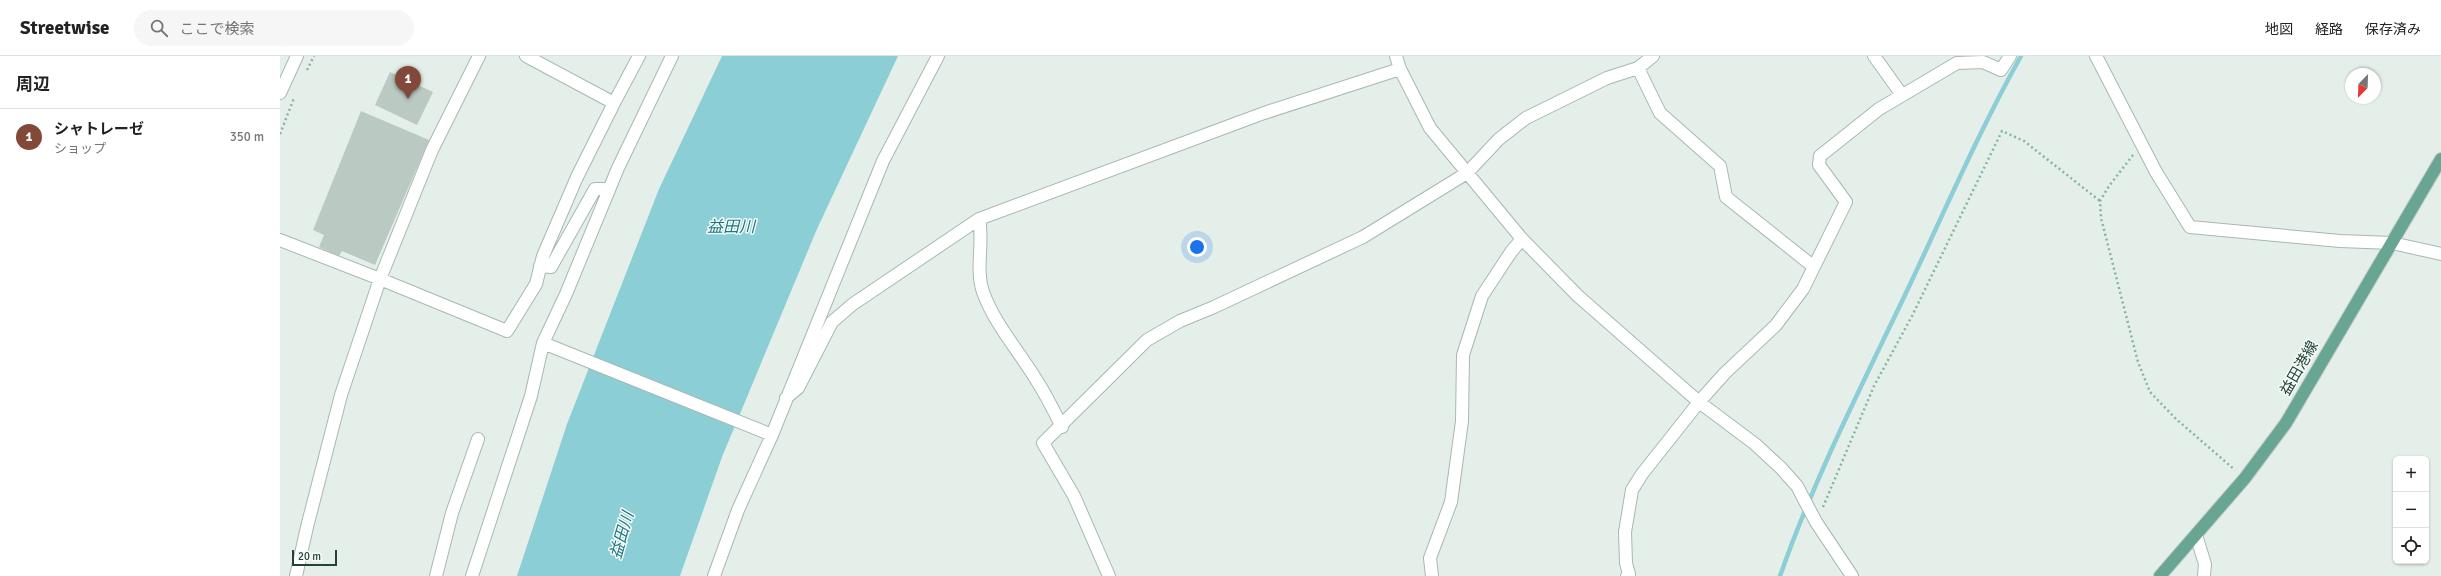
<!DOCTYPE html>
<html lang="ja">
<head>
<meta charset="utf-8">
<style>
  :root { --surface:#fff; --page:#f6f6f6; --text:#222; --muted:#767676; --line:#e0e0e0; --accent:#82493b }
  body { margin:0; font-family:Signika,"Noto Sans JP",sans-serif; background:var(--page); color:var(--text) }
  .controls { position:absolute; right:12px; bottom:12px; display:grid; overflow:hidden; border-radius:6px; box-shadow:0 1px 3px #0004 }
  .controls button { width:36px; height:36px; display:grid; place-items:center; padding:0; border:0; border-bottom:1px solid var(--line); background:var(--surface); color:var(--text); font:20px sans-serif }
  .compass { position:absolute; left:2065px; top:12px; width:36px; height:36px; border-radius:50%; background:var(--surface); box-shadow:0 1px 3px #0004; rotate:203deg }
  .scale { position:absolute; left:12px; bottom:10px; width:45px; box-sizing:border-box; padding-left:4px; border:2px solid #234238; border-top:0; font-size:11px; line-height:14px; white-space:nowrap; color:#234238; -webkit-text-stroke:3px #f6fbf8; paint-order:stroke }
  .you { position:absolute; left:917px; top:191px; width:14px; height:14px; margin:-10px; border:3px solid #fff; border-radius:50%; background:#1a73e8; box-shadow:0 0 0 6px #1a73e833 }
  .badge { display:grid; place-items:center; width:26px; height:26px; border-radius:50%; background:var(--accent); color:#fff; font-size:13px; font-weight:700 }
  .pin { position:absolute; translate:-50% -33px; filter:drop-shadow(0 1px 2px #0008) }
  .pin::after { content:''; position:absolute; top:21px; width:14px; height:12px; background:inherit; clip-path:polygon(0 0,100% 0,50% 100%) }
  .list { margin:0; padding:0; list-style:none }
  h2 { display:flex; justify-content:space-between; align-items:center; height:52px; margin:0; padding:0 16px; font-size:17px }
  h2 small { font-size:13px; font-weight:400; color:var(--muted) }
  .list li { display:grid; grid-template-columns:26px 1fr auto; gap:12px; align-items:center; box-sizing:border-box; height:56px; padding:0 16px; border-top:1px solid var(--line) }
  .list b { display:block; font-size:15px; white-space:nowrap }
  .list p { margin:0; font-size:13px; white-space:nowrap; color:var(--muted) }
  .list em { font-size:13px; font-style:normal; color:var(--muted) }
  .icon { flex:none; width:22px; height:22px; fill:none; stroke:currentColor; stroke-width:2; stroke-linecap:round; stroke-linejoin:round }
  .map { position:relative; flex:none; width:2161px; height:520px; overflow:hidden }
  header { display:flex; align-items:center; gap:24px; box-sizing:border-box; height:56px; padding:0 20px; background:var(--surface); border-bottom:1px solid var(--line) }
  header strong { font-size:19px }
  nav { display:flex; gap:22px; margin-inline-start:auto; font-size:14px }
  .search { width:280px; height:36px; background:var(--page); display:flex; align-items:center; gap:10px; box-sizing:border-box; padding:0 14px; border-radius:22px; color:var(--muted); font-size:15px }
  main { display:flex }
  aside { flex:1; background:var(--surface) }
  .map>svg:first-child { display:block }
</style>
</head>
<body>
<header>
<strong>Streetwise</strong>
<div class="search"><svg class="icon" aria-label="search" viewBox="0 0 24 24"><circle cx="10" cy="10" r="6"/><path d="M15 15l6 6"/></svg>ここで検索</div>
<nav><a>地図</a><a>経路</a><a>保存済み</a></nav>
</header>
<main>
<aside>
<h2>周辺<small></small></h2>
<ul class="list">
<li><span class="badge">1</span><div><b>シャトレーゼ</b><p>ショップ</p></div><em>350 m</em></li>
</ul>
</aside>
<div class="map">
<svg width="2161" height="520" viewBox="0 0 2161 520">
  <rect width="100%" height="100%" fill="#e5efea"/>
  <!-- water -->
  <path fill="#8cced6" d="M442 0H618L537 173 442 401 400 520H237L287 368 379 133Z"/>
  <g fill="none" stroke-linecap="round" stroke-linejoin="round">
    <!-- stream -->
    <path stroke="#8cced6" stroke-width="4.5" d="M1500 520C1534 423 1581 331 1625 239 1663 159 1698 77 1741 0"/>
  </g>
  <!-- building -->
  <path fill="#bacac3" d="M110 16 153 36 137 69 95 49Z
    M81 55 149 84 95 209 62 195 59 200 39 191 44 179 33 174Z"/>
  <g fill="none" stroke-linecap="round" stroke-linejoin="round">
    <!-- minor casing -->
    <g stroke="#a7b8b1" stroke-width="14">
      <path id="minor" d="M199 0 152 94 100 223 227 275 256 228 263 200 297 121 334 47
        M246 0 334 47 359 0
        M392 0 338 112 286 238 263 287 492 379
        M1116 0 1120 13 1150 72 1242 183 1298 240 1419 346 1475 388 1501 412 1517 430 1536 466 1572 520
        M1594 0 1622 39
        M1816 0 1876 116 1910 171 2060 185 2112 187 2161 198
        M1358 12 1380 57 1440 110 1446 141 1534 211
        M0 37 17 0
        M699 163C704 187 695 213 703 236 715 269 739 295 757 325 766 339 774 355 782 371
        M0 184 100 223 61 339 27 471 16 520
        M260 210 271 211 315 133H329
        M506 342 518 332 552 266 573 248 699 163 984 57 1120 13
        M1916 479 1925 508 1924 520
        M156 520 172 457 198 383
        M192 520 251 340 263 287
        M434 520 458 454 492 379 603 105 658 0
        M829 520 794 440 763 387 867 284 900 265 934 251 1083 181 1187 117 1219 83 1246 62 1327 22 1358 12 1373 0
        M1152 520 1150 502 1171 446 1182 365 1183 299 1202 240 1231 196 1242 183
        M1347 520 1349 518 1346 507 1345 476 1352 434 1362 418 1419 346 1445 317 1496 269 1523 233 1566 146 1539 109 1540 100 1599 53 1677 7 1703 6 1721 14 1730 0"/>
    </g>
    <!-- major casing -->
    <g stroke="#c1cac7" stroke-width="14">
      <path id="major" d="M1880 520 1965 422 2006 367 2161 103"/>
    </g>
    <!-- path -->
    <path stroke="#84b4a2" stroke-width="2.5" stroke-dasharray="2 3" stroke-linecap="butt" d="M27 14 34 0
      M0 78 14 42
      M1853 99 1829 130 1820 145 1821 162 1858 306 1870 336 1896 363 1955 414
      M1543 451 1594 330 1632 260 1722 75 1744 85 1820 145"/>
    <!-- minor -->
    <use href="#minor" stroke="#fff" stroke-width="12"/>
    <!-- major -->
    <use href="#major" stroke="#68a693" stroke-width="12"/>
  </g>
  <g text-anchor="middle" stroke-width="3" stroke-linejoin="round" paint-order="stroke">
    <!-- street labels -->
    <g font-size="15" fill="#234238" stroke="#f6fbf8">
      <text transform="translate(2019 312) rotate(-60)" y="5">益田港線</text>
    </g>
    <!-- water labels -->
    <g font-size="16" font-style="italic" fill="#197682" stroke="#f6fbf8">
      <text x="451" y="176">益田川</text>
      <text transform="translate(341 479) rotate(-74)" y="6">益田川</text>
    </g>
  </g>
</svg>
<div class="controls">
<button>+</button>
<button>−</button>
<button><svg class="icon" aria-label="locate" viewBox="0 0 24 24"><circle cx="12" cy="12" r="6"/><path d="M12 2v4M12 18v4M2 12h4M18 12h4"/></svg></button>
</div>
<svg class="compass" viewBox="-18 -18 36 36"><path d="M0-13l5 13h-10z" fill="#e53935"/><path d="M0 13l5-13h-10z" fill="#767676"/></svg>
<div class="scale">20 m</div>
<div class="you"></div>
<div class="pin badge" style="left:128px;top:43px">1</div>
</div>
</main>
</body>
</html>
